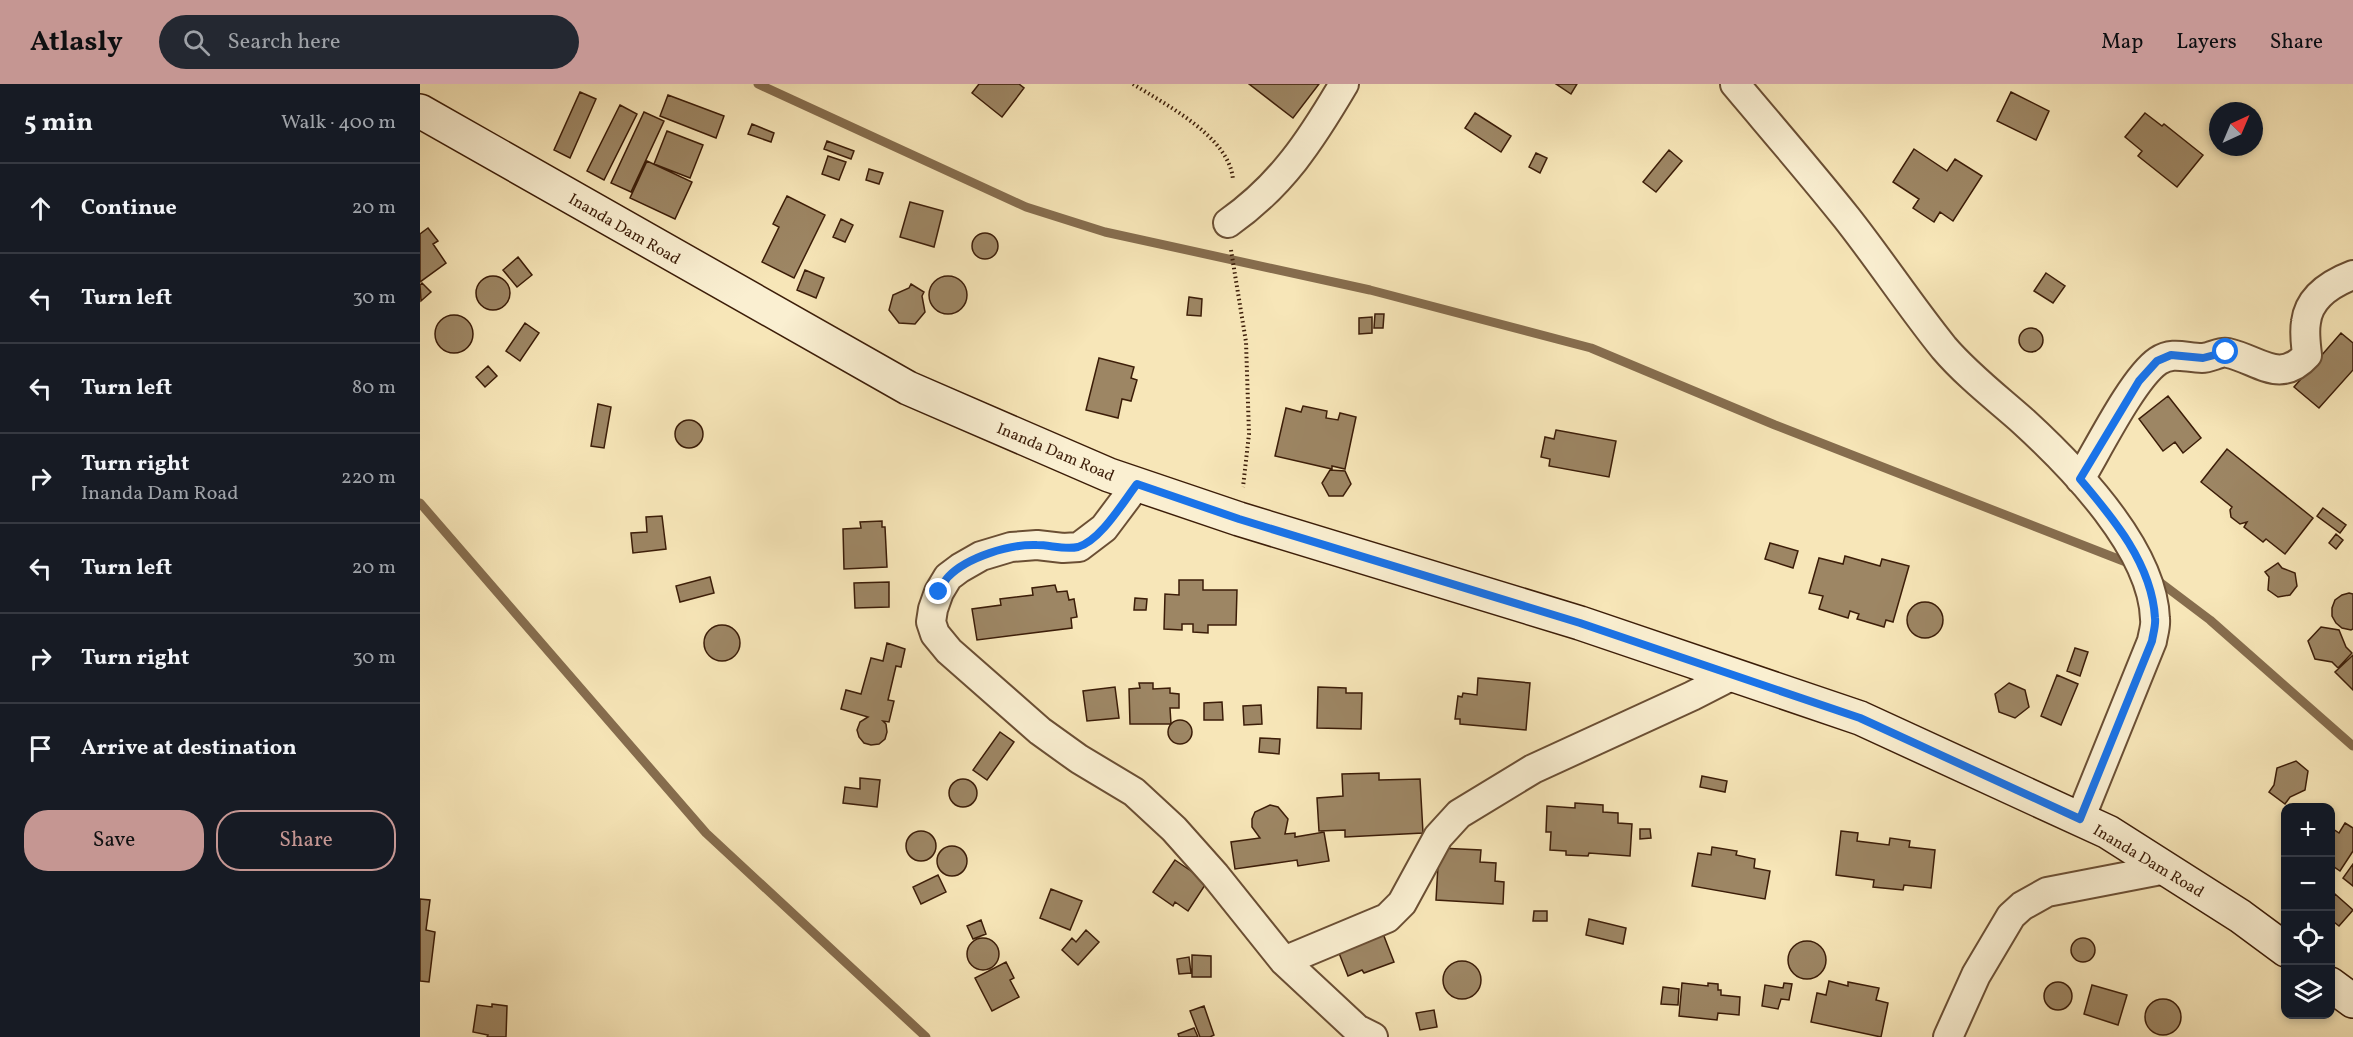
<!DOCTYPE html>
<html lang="en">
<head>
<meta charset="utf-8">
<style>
  :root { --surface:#171b24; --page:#242831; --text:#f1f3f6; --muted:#9ea1a6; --line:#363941; --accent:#c59692 }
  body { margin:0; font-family:Vollkorn,serif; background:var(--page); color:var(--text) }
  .controls { position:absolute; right:18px; bottom:18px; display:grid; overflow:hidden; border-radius:12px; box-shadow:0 3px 9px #0003 }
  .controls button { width:54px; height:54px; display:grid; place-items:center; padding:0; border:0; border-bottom:2px solid var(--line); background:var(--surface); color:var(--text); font:30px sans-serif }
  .compass { position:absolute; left:1789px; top:18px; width:54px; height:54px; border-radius:50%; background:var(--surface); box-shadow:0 3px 9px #0003; rotate:44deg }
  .stop { position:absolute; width:18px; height:18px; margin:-14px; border:4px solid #1a73e8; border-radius:50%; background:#fff }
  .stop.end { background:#1a73e8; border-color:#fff; box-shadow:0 2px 6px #0008 }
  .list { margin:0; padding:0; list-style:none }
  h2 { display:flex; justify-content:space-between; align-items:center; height:78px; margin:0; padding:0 24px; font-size:26px }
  h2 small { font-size:20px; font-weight:400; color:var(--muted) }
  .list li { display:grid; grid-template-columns:39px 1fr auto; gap:18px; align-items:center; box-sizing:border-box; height:90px; padding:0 24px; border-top:2px solid var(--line) }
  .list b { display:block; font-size:22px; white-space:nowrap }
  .list p { margin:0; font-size:20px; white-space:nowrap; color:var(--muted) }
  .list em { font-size:20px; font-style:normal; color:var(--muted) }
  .actions { display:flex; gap:12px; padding:18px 24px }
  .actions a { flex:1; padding:14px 0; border:2px solid var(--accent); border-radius:24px; text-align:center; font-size:21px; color:var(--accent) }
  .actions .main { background:var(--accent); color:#111 }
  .icon { flex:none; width:33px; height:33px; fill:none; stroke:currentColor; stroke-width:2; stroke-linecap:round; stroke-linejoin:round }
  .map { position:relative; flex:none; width:1933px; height:953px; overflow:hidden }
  header { display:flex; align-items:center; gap:36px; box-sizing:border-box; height:84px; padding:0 30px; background:var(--accent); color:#111 }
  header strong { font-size:28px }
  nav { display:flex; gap:33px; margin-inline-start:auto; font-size:21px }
  .search { width:420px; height:54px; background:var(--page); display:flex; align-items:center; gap:15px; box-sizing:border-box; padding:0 21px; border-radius:33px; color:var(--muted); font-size:22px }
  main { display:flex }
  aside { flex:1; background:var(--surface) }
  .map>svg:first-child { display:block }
</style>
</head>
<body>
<header>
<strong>Atlasly</strong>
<div class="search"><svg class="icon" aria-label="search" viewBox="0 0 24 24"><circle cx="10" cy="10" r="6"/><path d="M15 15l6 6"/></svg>Search here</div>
<nav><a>Map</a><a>Layers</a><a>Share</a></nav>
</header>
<main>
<aside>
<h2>5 min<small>Walk · 400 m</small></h2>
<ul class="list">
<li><svg class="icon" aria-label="ahead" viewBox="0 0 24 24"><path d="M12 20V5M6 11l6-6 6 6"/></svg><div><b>Continue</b></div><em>20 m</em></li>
<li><svg class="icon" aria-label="left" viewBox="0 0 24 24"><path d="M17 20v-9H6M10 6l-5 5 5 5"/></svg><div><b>Turn left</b></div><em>30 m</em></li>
<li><svg class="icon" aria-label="left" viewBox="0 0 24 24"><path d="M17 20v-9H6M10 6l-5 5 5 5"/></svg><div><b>Turn left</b></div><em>80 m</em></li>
<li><svg class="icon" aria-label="right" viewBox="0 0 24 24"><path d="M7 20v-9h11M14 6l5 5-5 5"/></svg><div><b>Turn right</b><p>Inanda Dam Road</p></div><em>220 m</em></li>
<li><svg class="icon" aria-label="left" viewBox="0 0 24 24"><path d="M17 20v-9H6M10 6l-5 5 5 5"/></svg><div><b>Turn left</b></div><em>20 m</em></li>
<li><svg class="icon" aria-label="right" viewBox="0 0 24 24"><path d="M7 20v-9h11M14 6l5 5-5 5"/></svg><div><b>Turn right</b></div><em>30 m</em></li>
<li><svg class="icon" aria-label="arrive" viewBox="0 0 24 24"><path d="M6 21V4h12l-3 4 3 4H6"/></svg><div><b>Arrive at destination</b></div></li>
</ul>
<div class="actions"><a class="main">Save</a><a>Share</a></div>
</aside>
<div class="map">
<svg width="1933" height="953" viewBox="0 0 1933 953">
  <rect width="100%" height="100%" fill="#f7e6b8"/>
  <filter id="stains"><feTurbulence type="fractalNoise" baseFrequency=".00333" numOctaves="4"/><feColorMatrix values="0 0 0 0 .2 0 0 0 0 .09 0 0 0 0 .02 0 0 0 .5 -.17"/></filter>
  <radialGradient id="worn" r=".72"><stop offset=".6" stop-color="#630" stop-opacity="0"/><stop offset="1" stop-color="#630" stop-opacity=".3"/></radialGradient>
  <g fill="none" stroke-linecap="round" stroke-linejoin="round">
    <!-- stream -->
    <path stroke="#866d4e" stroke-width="9" d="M338 0 606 123 685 148 950 206 1171 264 1355 341 1711 480
      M0 419 286 749 506 953
      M1733 493 1790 536 1933 662"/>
  </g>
  <!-- building -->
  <path fill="#9d8664" stroke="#3c1d08" stroke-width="1.5" d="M559 0H599L604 4 582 33 552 9Z
    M829 0H899L873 34Z
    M1136 0H1157L1151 10Z
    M160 8 176 15 150 74 134 66Z
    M1591 8 1629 27 1616 56 1577 37Z
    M248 11 304 32 296 54 240 32Z
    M200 21 217 30 184 96 167 87Z
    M224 28 244 37 211 108 191 99Z
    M1055 29 1091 52 1081 68 1045 44Z
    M1725 29 1742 42 1744 40 1783 71 1757 103 1718 72 1722 67 1705 53Z
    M332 40 354 49 351 58 328 50Z
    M247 47 283 61 270 94 234 80Z
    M407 57 434 67 431 75 404 65Z
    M1494 65 1527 87 1535 75 1562 92 1533 137 1520 128 1514 138 1493 124 1499 115 1473 98Z
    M1249 66 1262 77 1236 108 1223 98Z
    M1116 69 1127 74 1120 89 1109 83Z
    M408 72 426 78 419 96 402 90Z
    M227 77 272 98 255 135 210 114Z
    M449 85 463 89 459 100 446 96Z
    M367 112 405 131 374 194 342 178 359 143 353 140Z
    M490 118 523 127 514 163 480 153Z
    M421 135 433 141 425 158 413 153Z
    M8 144 18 157 13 160 26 179 0 198V150Z
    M552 162a13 13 0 1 1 26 0a13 13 0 1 1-26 0Z
    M98 173 112 191 97 203 83 186Z
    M385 186 404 194 396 214 377 206Z
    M1626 189 1645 202 1633 219 1614 207Z
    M509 211a19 19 0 1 1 38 0a19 19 0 1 1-38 0Z
    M56 209a17 17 0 1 1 34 0a17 17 0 1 1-34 0Z
    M2 199 11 208 1 217 0 201Z
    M491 200 504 208 502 212 505 228 495 240 479 239 469 226 473 211 489 204Z
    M769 213 782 215 781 232 767 231Z
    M955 230H964L963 244H954Z
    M15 250a19 19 0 1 1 38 0a19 19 0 1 1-38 0Z
    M952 233V249L939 250V234Z
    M105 239 119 249 100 277 86 267Z
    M1599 256a12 12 0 1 1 24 0a12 12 0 1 1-24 0Z
    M1921 249 1933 259V286L1899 324 1874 303Z
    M679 274 714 283 711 294 717 296 711 317 702 315 698 334 666 326Z
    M68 282 77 292 65 303 56 293Z
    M1748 312 1781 354 1763 369 1755 358 1743 367 1719 335Z
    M178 320 191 323 184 364 171 362Z
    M883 322 907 327 906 334 918 336 920 329 936 333 925 385 912 382V385L855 372 866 324 881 328Z
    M255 350a14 14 0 1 1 28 0a14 14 0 1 1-28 0Z
    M1136 346 1196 357 1189 393 1129 382 1130 375 1121 373 1125 353 1134 355Z
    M1807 365 1893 434 1865 470 1846 455 1843 458 1824 443 1827 438 1820 440 1811 433 1810 426 1812 423 1781 398Z
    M910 386 925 387 931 400 923 412H909L902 399Z
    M1903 424 1926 441 1920 449 1897 432Z
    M242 432 246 465 213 469 211 449 227 448 226 433Z
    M462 437V443H465L467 483 424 485 423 445 441 444 440 438Z
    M1916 450 1923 456 1916 465 1909 459Z
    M1350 459 1378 467 1373 484 1345 475Z
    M1425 472 1460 482 1462 475 1489 482 1473 538 1466 536 1464 543 1437 535 1439 530 1430 527 1428 534 1399 525 1403 512 1389 509 1399 474 1423 480Z
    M1858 479 1862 484 1875 489 1877 502 1870 511 1858 513 1848 506 1849 493 1845 488Z
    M290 493 294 509 260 518 256 502Z
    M759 496H783V506H817L816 541H788V549L773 548V540H762V546L744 545 745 510 759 511Z
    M469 498V523L435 524 434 499Z
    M635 501 637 508 647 507 649 516 654 515 657 533 651 534 652 544 557 556 552 525 581 521 580 515 613 511 612 504Z
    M1929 509 1933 510V545L1931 546 1922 544 1916 539 1912 532V524L1915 516 1922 511Z
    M715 514 727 515 726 526H714Z
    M1487 536a18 18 0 1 1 36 0a18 18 0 1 1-36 0Z
    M284 559a18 18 0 1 1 36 0a18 18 0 1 1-36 0Z
    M1901 543 1919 546 1926 563 1932 569 1918 584 1912 578 1895 575 1888 557Z
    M467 559 485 565 481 583 476 582 468 616 474 617 469 638 463 637 466 640 467 648 465 655 459 660 451 661 444 659 439 653 437 646 440 638 448 633 421 625 426 606 441 610 451 574 463 577Z
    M1655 564 1668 568 1660 592 1647 587Z
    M1933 571V606L1915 588Z
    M1637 591 1658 600 1641 641 1621 632Z
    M1058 594 1110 599 1106 646 1040 640V635H1035L1038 612 1042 613 1043 609 1057 611Z
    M719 599H733V605L750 604V609L759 610V624H750L751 640H710L709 605 720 604Z
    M1589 599 1605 606 1609 623 1595 634 1579 628 1575 610Z
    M695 603 699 634 667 637 663 607Z
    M898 603 926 604V609H942L941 645 897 644Z
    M802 618 803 636H784V619Z
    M841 621 842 640 824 641 823 622Z
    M748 648a12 12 0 1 1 24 0a12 12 0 1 1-24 0Z
    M580 648 594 658 567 696 553 686Z
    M840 654 860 655 859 670 839 668Z
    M1876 677 1888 687 1885 706 1870 713 1865 720 1849 708 1854 701 1857 684Z
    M959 689V696L1000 695 1003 749 925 753V746L899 747 897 714 923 712 922 690Z
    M1282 692 1307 697 1305 708 1280 703Z
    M440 694 460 696 457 723 423 719 425 703 440 705Z
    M529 709a14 14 0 1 1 28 0a14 14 0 1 1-28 0Z
    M1155 719 1183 721V728L1198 729V739L1212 740 1210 772 1169 769 1168 772 1146 771V767L1130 766 1131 748H1126L1127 722 1155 724Z
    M850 721 858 723 868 735 865 750 875 749V753L904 748 909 777 878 782 877 776 815 785 811 758 840 754 832 743V735L835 728Z
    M1925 739 1933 744V767L1920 787 1910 780V743L1919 749Z
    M1220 745H1230L1231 754 1220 755Z
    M1421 747 1438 749 1437 757 1469 761 1470 754 1490 757 1489 763 1515 766 1511 804 1484 801 1483 806 1453 803 1454 796 1416 791Z
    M486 762a15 15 0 1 1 30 0a15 15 0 1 1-30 0Z
    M517 777a15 15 0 1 1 30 0a15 15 0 1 1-30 0Z
    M1292 763 1317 767 1316 771 1335 775 1334 784 1350 787 1345 815 1272 802 1278 769 1291 771Z
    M1019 764 1061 766 1060 778 1076 779 1075 797 1084 798 1083 820 1016 816Z
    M755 776 787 798 768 827 755 818 753 822 733 808Z
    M1933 780V802L1923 794Z
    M518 791 526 808 501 820 493 803Z
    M631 805 662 817 650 846 620 834Z
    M1915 810 1933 826 1919 842 1910 835V816Z
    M0 815 10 816 6 846 15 848 9 898 0 897Z
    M1114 827H1127V837H1113Z
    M1169 835 1206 844 1203 860 1166 851Z
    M561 836 566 850 553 855 547 842Z
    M666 846 679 858 658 881 642 866 652 854 656 858Z
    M962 847 974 878 944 889 942 886 928 892 917 864Z
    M547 870a16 16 0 1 1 32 0a16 16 0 1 1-32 0Z
    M1651 866a12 12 0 1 1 24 0a12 12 0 1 1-24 0Z
    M1368 876a19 19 0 1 1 38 0a19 19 0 1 1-38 0Z
    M772 871 791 872V893H772Z
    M769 873 771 889 759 890 757 875Z
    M1023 896a19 19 0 1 1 38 0a19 19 0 1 1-38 0Z
    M586 878 594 894 590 896 599 913 572 927 555 894Z
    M1409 897 1428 902V898L1459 904 1456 916 1468 919 1461 953 1391 938 1397 909 1406 911Z
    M1624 912a14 14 0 1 1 28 0a14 14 0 1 1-28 0Z
    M1262 899 1288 902V899L1298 900V906H1301V911L1320 913 1319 931 1298 929 1297 936 1259 932Z
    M1364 899 1372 900 1369 916 1361 915 1358 925 1342 922 1345 901 1363 904Z
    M1672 901 1707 911 1698 941 1664 930Z
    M1243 903 1259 905 1258 921 1241 920Z
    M1725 933a18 18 0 1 1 36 0a18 18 0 1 1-36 0Z
    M72 920 87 922 86 953H67L68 951 53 948 57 921 72 923Z
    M784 922 794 951 790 953H780L770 927Z
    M1014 926 1017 943 1000 946 996 929Z
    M774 944 778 953H759L758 950Z"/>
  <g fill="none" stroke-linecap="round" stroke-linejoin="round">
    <!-- street casing -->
    <g stroke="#6b4f34" stroke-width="32">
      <path id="street" d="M1315 0C1352 44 1390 88 1426 133 1460 176 1490 222 1524 264 1548 292 1577 314 1604 338 1653 383 1733 465 1735 535 1736 542 1733 550 1732 557L1660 735
        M808 139C862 101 891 56 924 0
        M1660 395C1677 367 1713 294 1738 277 1753 267 1766 274 1782 274 1791 274 1800 267 1808 269 1839 276 1860 301 1887 271 1886 261 1884 249 1886 238 1889 213 1912 199 1933 191
        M717 400 684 444 659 463 643 464 617 461 591 463 561 472 540 484 528 493 519 508 513 525 511 538 515 550 529 567 620 647 659 675 714 708 754 745 795 791 864 877 937 945 953 953
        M864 877 967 834 982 819 1018 753 1039 730 1113 685 1272 612 1313 591
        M1528 953 1556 891 1591 832 1602 822 1627 808 1746 785"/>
    </g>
    <!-- secondary casing -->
    <g stroke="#3c1d08" stroke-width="36">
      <path id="secondary" d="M0 27 488 304 689 391 819 435 1160 539 1440 634 1688 748 1820 832 1866 866
        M1910 900 1933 917"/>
    </g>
    <!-- path -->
    <path stroke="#3c1d08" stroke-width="4" stroke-dasharray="1.5 3" stroke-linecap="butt" d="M713 0C746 21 810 53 813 96
      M811 166 826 258 829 350 823 403"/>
    <!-- street -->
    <use href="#street" stroke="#faefd1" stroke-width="28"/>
    <!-- secondary -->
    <use href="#secondary" stroke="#faefd1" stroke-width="33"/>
  </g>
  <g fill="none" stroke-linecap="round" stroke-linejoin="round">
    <!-- route -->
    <path stroke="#1a73e8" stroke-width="8" d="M519 508C522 504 524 497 528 493 547 473 590 460 617 461 630 461 645 466 658 463 681 456 703 418 717 400L819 435 1160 539 1440 634 1660 735 1732 557C1733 550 1736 541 1735 534 1732 480 1693 434 1660 395L1719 297 1737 277 1751 271 1783 274 1806 268"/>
  </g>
  <g text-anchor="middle" stroke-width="4.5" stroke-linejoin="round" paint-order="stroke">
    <!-- street labels -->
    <g font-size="16" fill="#3c1d08" stroke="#faefd1">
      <text transform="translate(205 144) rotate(30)" y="6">Inanda Dam Road</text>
      <text transform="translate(636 367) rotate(23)" y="6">Inanda Dam Road</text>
      <text transform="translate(1729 776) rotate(31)" y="6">Inanda Dam Road</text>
    </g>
  </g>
  <rect width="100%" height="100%" filter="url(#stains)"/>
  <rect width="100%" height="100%" fill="url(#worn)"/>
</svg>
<div class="controls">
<button>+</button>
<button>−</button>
<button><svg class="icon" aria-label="locate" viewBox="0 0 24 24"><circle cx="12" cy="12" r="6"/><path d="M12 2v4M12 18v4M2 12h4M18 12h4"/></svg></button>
<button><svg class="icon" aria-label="layers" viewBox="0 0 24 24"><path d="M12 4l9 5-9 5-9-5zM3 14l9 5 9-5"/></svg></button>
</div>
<svg class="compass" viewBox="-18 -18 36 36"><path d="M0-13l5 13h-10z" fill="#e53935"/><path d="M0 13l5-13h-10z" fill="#9ea1a6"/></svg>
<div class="stop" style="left:1806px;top:268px"></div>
<div class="stop end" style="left:519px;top:508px"></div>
</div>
</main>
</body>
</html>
